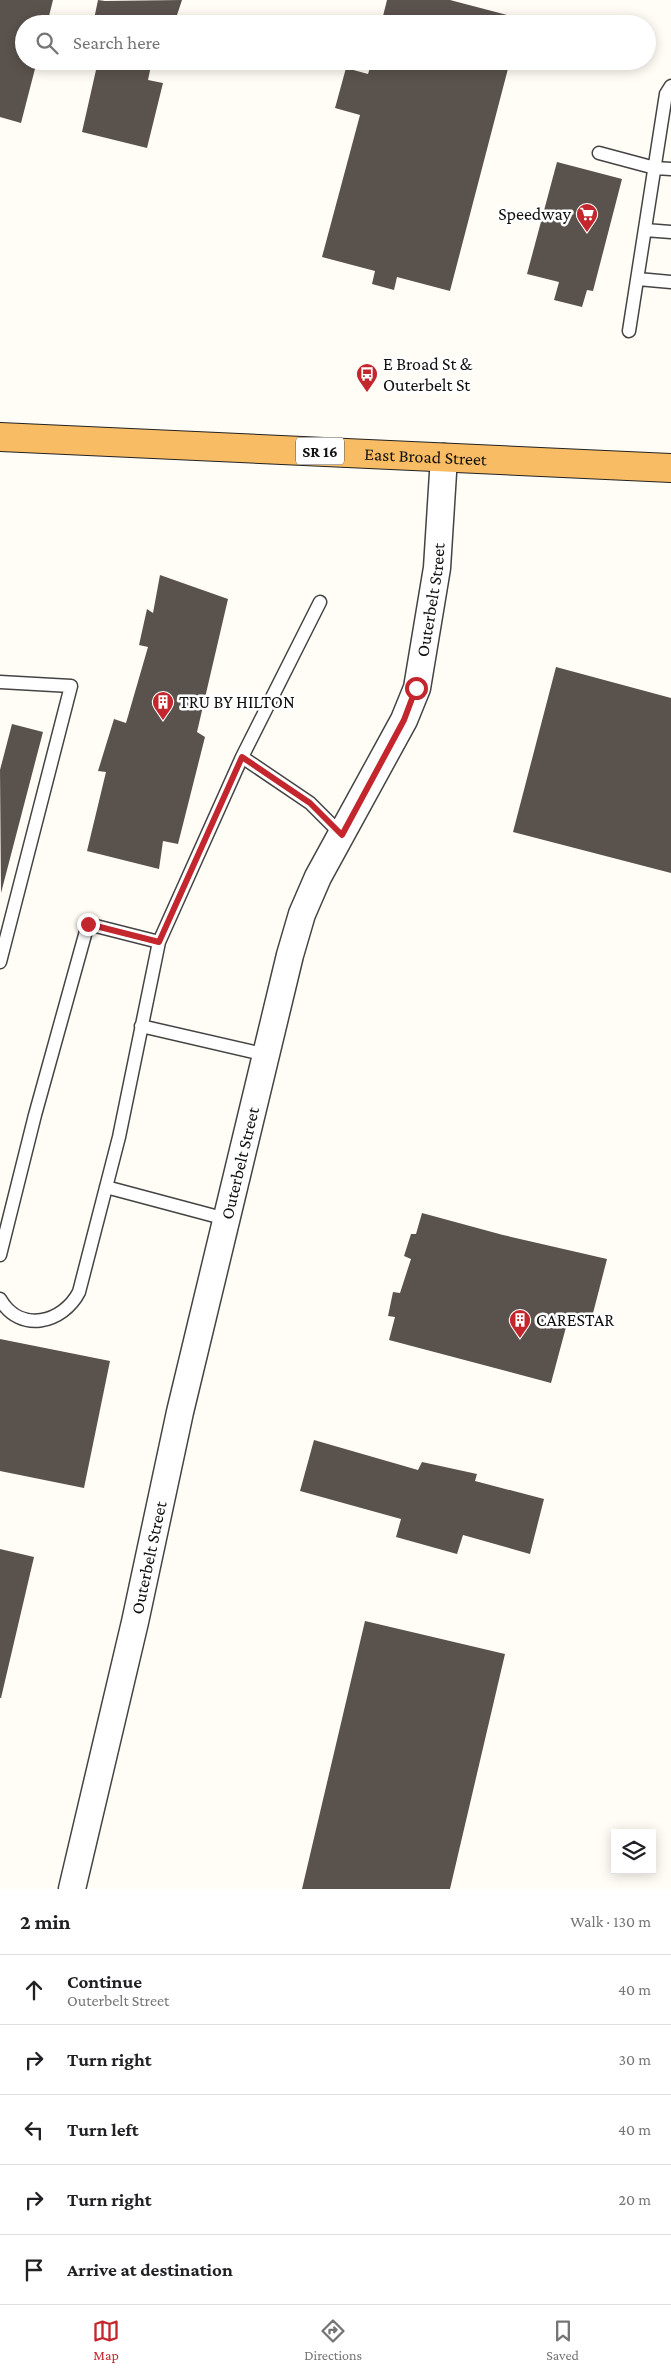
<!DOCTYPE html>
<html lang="en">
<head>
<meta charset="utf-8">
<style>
  :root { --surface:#fff; --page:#f2f2f2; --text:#202124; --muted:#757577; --line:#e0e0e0; --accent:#c4262e }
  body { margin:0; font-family:"Crimson Pro",serif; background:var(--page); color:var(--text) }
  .controls { position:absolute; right:15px; bottom:15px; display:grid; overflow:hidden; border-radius:0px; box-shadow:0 2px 12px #0003 }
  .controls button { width:45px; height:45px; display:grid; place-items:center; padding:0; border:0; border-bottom:1px solid var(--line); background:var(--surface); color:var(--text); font:25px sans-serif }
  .stop { position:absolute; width:15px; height:15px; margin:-11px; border:4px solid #c4262e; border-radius:50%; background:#fff }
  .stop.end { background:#c4262e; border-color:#fff; box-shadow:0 1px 5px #0008 }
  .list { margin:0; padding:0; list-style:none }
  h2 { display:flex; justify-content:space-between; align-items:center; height:65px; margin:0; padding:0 20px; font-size:21px }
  h2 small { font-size:16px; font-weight:400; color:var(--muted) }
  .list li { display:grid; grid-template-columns:32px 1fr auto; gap:15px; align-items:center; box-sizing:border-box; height:70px; padding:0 20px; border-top:1px solid var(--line) }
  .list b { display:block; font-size:19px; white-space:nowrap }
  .list p { margin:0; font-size:16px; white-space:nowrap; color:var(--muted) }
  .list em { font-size:16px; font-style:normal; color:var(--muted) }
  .icon { flex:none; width:28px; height:28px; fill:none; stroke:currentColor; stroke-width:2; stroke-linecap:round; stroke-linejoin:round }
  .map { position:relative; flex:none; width:671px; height:1889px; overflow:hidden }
  .search { position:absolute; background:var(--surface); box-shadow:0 2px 12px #0003; left:15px; right:15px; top:15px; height:55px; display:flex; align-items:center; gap:12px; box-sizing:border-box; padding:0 18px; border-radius:28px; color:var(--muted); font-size:19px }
  .sheet { height:415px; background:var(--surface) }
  nav { display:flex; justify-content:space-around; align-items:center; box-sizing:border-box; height:70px; border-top:1px solid var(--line); background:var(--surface); font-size:14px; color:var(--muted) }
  nav a { display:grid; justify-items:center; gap:2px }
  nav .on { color:var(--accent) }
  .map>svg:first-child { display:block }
</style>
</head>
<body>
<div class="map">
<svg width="671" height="1889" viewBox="0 0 671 1889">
  <rect width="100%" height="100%" fill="#fffdf5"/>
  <!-- building -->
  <path fill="#5a524d" d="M0 0H53L47 24H24V61H37L21 123 0 117Z
    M98 0 105 1 182 0 176 18 163 16 161 24H93Z
    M387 0H450L522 19 520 24H381Z
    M84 61H152L148 80 163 83 147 148 82 132 96 70 82 66Z
    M372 61H510L450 291 397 277 394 290 372 284 375 271 322 257 360 115 335 108 346 68 368 74Z
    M557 162 622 179 593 291 587 290 582 307 554 300 559 282 527 274Z
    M160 575 228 599 197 732 205 737 178 844 163 841 159 869 87 851 106 772 98 771 114 719 126 723 148 647 139 645 147 609 153 613Z
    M556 667 671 698V873L513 832Z
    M12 724 43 732 1 893 0 770Z
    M422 1213 503 1235 607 1259 591 1321 569 1316 551 1383 389 1340 395 1317 388 1316 393 1292 400 1293 411 1259 404 1256 411 1234H416Z
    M0 1339 110 1361 84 1488 0 1471Z
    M314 1440 418 1470 422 1462 477 1474 475 1481 544 1499 530 1554 463 1535 457 1554 396 1537 401 1519 300 1491Z
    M0 1549 34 1557 1 1698H0Z
    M365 1621 505 1654 450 1889H302Z"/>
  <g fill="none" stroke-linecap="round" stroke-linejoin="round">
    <!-- service casing -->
    <g stroke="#444" stroke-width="15">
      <path id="service" d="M599 153 655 168 671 169
        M645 230 671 232
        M638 279 671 282
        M629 331 666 94 671 86
        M0 682 71 686 0 962
        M242 757 320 602
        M141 1026 267 1055
        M106 1187 226 1219
        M0 1255 35 1115 88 924 159 942
        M0 1299C20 1334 63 1323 79 1292L119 1137 159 942 242 757 310 803 342 835"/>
    </g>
    <!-- minor casing -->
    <g stroke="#444" stroke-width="29">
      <g id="minor">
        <path id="s1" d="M72 1889 135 1622 180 1412 290 955 302 914 318 877 404 720 417 688 437 568 444 457"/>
      </g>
    </g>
    <!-- trunk casing -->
    <g stroke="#222" stroke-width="30">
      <g id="trunk">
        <path id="s2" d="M0 437 671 468"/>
      </g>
    </g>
    <!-- service -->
    <use href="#service" stroke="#fff" stroke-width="12"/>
    <!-- minor -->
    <use href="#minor" stroke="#fff" stroke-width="26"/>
    <!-- trunk -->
    <use href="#trunk" stroke="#f7bc64" stroke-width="28"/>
  </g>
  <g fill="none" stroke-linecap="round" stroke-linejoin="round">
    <!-- route -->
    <path stroke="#c4262e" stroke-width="6" d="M88 924 159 942 242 757 310 803 342 835 404 720 416 688"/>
  </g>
  <!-- icons -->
  <defs>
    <g id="supermarket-pin" transform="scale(1.125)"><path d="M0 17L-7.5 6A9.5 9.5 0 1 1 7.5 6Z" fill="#c4262e" stroke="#fff"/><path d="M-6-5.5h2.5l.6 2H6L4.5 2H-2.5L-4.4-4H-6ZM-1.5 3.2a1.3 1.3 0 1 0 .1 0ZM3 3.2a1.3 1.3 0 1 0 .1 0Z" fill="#fff"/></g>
    <g id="bus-pin" transform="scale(1.125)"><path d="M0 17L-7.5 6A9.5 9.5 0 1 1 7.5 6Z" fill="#c4262e" stroke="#fff"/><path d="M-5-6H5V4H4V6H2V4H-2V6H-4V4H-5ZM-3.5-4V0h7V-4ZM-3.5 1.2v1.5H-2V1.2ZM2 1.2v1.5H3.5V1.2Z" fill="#fff"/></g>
    <g id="building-pin" transform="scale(1.125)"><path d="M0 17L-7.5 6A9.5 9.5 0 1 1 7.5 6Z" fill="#c4262e" stroke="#fff"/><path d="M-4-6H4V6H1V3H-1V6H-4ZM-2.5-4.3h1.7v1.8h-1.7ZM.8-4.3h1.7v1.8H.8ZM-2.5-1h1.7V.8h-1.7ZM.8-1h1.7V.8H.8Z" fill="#fff"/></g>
  </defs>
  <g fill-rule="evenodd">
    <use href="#supermarket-pin" x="587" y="214"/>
    <use href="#bus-pin" x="367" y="374"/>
    <use href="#building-pin" x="163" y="702"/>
    <use href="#building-pin" x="520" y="1320"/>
  </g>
  <g text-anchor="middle" stroke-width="5" stroke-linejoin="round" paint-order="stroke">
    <!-- shield labels -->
    <rect fill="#fff" stroke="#585858" stroke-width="1" x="296" y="437.5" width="48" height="27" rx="4"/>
    <g font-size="16" font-weight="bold" fill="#111">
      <text x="320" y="457">SR 16</text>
    </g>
    <!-- poi labels -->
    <g font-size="18" fill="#111" stroke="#fff" text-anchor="start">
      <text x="571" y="220" text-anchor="end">Speedway</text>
      <text x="383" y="370">E Broad St &amp;<tspan x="383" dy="21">Outerbelt St</tspan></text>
      <text x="179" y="708">TRU BY HILTON</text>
      <text x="536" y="1326">CARESTAR</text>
    </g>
    <!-- street labels -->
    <g font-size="18" fill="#111" stroke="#fff">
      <text dy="6" stroke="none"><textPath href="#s2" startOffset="426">East Broad Street</textPath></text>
      <text dy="6" stroke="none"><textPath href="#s1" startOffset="1345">Outerbelt Street</textPath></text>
      <text dy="6" stroke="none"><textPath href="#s1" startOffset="745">Outerbelt Street</textPath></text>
      <text dy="6" stroke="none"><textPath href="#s1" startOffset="340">Outerbelt Street</textPath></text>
    </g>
  </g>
</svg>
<div class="controls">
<button><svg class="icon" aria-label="layers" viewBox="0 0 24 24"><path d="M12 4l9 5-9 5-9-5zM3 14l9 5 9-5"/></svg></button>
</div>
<div class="stop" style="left:416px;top:688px"></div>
<div class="stop end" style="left:88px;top:924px"></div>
<div class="search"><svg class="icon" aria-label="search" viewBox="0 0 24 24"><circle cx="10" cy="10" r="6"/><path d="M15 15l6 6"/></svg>Search here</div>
</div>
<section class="sheet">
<h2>2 min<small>Walk · 130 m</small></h2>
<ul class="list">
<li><svg class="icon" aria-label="ahead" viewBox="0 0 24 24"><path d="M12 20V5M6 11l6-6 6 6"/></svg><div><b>Continue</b><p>Outerbelt Street</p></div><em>40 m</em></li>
<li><svg class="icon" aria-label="right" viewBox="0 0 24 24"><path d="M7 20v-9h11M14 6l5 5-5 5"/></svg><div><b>Turn right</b></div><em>30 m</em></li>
<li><svg class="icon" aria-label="left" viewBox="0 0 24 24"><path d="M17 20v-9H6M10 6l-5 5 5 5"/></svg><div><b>Turn left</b></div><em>40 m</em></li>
<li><svg class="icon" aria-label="right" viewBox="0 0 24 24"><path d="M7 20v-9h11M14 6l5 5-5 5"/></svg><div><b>Turn right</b></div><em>20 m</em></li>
<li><svg class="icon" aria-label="arrive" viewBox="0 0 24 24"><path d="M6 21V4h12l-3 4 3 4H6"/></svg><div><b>Arrive at destination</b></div></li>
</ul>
</section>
<nav>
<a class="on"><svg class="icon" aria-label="map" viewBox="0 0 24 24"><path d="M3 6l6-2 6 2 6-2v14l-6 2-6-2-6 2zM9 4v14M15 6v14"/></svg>Map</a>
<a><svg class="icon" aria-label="directions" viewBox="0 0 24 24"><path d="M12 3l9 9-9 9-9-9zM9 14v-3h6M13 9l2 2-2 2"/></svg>Directions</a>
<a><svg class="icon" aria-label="saved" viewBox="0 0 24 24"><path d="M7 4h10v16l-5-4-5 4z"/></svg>Saved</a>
</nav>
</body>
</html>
